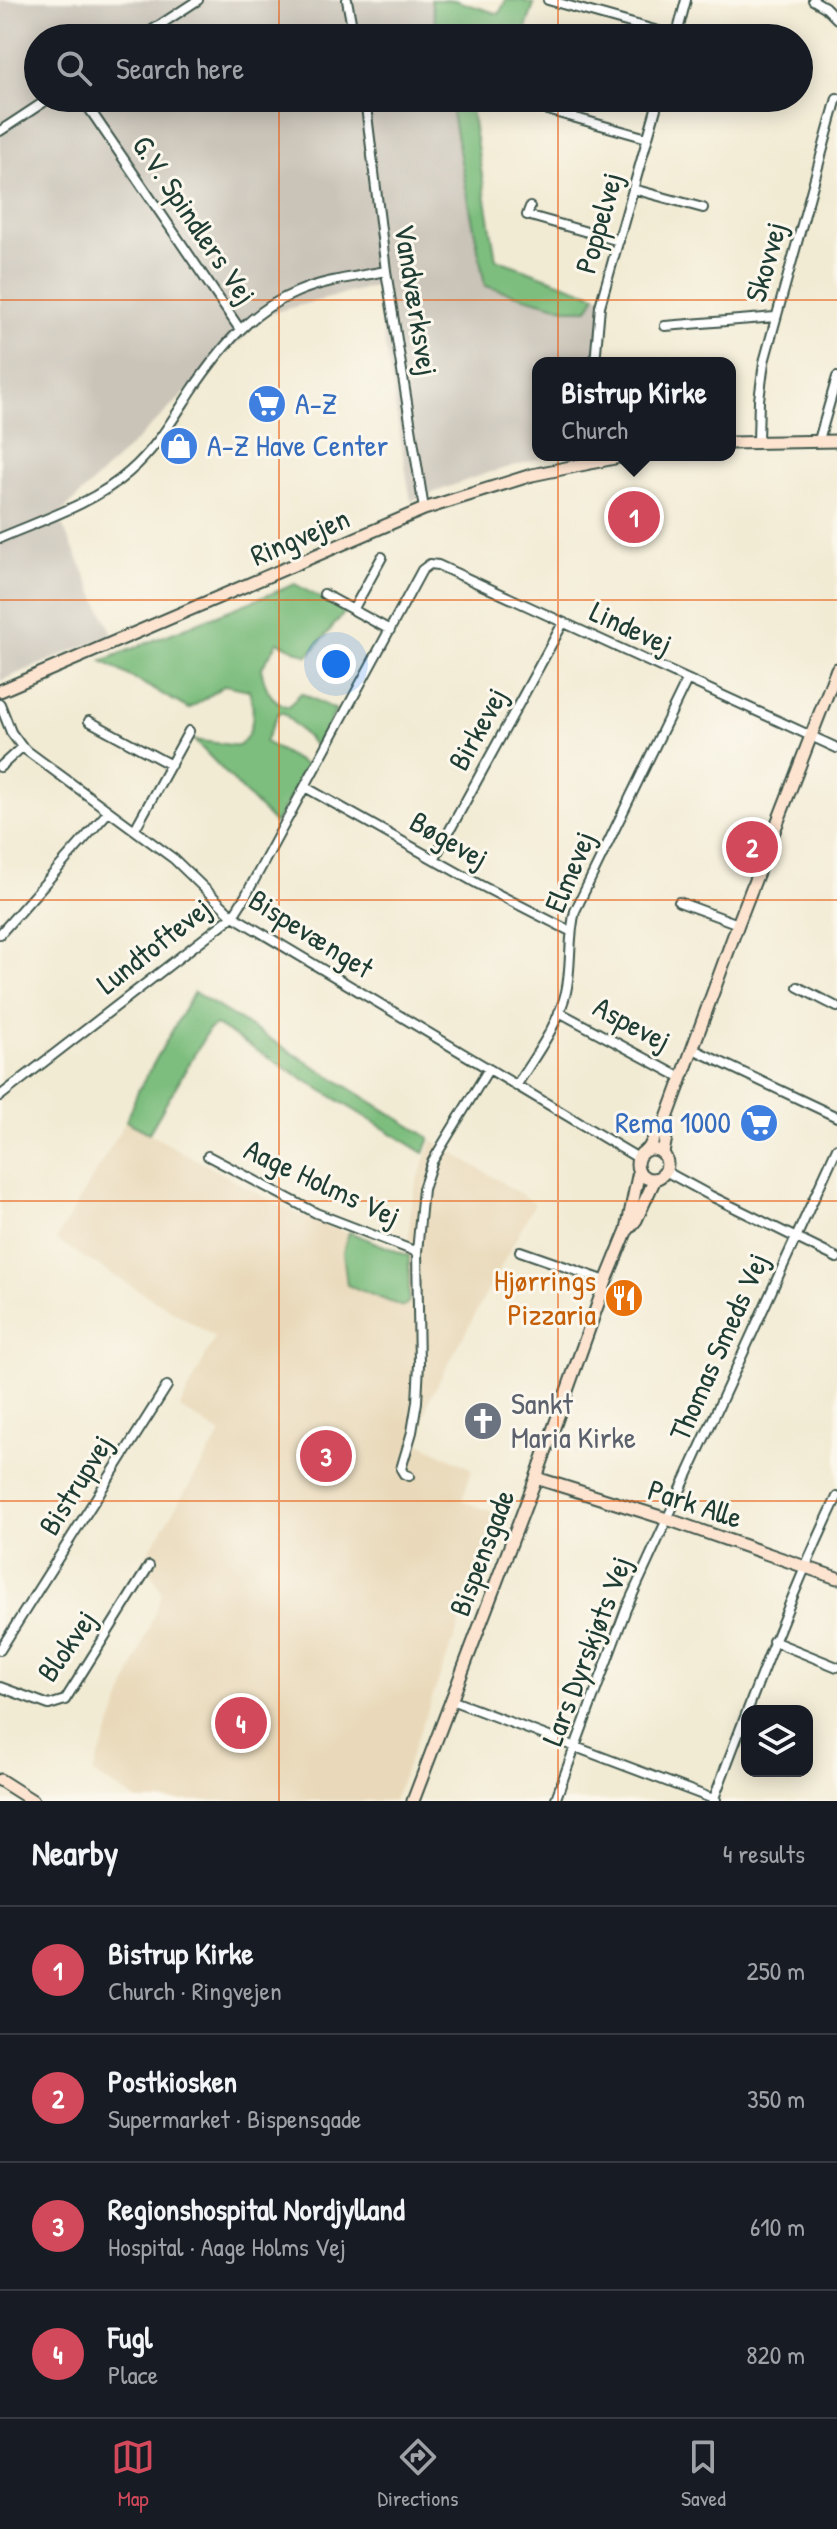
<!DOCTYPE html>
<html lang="en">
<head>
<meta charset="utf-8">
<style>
  :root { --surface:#171b24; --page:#20242c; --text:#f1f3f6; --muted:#9ea1a6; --line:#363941; --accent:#d1495b }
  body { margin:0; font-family:"Patrick Hand",sans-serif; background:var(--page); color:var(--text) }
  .controls { position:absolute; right:24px; bottom:24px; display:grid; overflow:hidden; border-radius:16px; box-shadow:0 4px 20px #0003 }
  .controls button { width:72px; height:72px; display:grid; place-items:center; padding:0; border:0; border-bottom:2px solid var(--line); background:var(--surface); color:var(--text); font:40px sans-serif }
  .you { position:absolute; left:336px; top:664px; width:28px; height:28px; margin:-20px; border:6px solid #fff; border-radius:50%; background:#1a73e8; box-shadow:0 0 0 12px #1a73e833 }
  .badge { display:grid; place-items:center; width:52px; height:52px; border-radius:50%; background:var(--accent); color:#fff; font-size:26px; font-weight:700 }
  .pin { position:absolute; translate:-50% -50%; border:4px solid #fff; box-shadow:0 2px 8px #0006 }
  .popup { position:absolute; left:532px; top:357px; width:204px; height:104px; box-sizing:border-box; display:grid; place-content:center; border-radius:16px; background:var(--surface); filter:drop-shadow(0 2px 6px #0005); font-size:26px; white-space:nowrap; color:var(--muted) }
  .popup b { font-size:30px; color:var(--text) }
  .popup::after { content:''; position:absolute; left:50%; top:100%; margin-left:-16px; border:16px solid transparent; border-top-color:var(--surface) }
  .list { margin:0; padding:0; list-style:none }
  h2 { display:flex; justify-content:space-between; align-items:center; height:104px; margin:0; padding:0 32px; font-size:34px }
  h2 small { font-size:26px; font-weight:400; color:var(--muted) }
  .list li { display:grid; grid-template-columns:52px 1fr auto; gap:24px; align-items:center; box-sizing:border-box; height:128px; padding:0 32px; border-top:2px solid var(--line) }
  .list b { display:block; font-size:30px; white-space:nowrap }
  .list p { margin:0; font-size:26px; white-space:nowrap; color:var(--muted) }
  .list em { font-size:26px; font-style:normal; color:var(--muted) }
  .icon { flex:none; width:44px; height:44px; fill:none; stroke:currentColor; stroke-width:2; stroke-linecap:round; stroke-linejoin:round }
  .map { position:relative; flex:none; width:837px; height:1801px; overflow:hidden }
  .search { position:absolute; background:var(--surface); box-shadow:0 4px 20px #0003; left:24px; right:24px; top:24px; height:88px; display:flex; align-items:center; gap:20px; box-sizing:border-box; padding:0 28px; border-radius:44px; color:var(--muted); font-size:30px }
  .sheet { height:616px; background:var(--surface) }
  nav { display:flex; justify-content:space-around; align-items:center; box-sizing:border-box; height:112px; border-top:2px solid var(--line); background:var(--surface); font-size:22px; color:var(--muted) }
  nav a { display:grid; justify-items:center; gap:4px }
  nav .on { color:var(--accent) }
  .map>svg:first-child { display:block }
</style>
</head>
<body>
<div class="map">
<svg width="837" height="1801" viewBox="0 0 837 1801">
  <rect width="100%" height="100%" fill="#fbf7ec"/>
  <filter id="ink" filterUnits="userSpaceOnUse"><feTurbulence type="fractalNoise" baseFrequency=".0125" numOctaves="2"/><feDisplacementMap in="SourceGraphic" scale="16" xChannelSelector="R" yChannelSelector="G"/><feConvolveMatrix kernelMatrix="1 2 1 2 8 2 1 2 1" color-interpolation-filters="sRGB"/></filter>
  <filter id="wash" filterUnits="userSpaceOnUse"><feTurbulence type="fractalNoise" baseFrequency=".006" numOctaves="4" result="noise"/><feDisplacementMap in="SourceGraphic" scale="32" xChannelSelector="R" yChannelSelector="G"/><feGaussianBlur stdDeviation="1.8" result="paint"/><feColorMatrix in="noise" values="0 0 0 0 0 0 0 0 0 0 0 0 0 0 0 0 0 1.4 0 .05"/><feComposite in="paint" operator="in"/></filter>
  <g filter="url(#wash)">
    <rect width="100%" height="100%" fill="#f2ebd4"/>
    <!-- built -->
    <path fill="#e9d9ba" d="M126 1121 288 1210 408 1255 411 1206 417 1181 433 1140 535 1203 429 1400 418 1442 472 1469 462 1501 500 1515 394 1801H138L93 1773 162 1593 144 1559 221 1434 180 1408 215 1337 56 1240Z"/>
    <!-- industrial -->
    <path fill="#c9c3b8" d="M0 0H431L438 38H38V98H449L485 286 588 309 596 295 608 299 601 363H538V455H551L481 475 411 501 375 286 267 314 58 516 113 634 0 681Z"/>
    <!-- forest -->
    <path fill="#7dbd7e" stroke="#4e7d59" stroke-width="2" d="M431 0H454L499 14 506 0H520L534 4 523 38H438Z
      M449 98H469L496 259 596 295 588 309H568L485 286Z
      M295 584 345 612 308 656 278 642 261 669C266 689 269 700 288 707L301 693 336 710 317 748 284 713H278L265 742 307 766 275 824 194 740 239 746C255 732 255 709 249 690L225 685 189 709 102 661Z
      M194 992 430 1138 424 1153 216 1025 209 1029 149 1133 126 1121 138 1091Z
      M349 1232 409 1256V1301L403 1307 347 1285 343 1252Z"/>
  </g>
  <g filter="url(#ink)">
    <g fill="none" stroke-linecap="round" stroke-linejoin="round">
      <!-- street casing -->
      <g stroke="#3f574c" stroke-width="12">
        <path id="street" d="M347 0 354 38
          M548 0 676 36
          M813 0 825 7 837 19
          M140 38 198 0
          M676 38 686 0
          M82 98 239 328
          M365 98 386 271 424 509
          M513 98 512 100 647 138
          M720 98 728 100
          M0 131 50 98
          M633 189 703 208
          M530 207 527 215 619 241
          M665 326 775 317
          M595 363 600 306 659 98
          M819 440 837 377
          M758 441 759 400 764 362 837 98
          M0 538C44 519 93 504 129 472 156 449 173 419 192 390 220 349 250 311 297 292 325 280 356 277 386 271
          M324 594 390 630
          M353 610 382 557
          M0 704 11 732 22 747 174 859 233 916 638 1158
          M89 721 171 765
          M0 767 22 747
          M305 787 478 884 570 931
          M135 829 189 731
          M434 859 563 623
          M679 902 738 924
          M0 934 109 811
          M798 987 837 1007
          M559 1012 682 1078
          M693 1049 837 1117
          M516 1086C534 1057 558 1026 566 992 572 966 568 938 575 911L687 680
          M0 1096 233 916 245 897 422 570 430 564 438 565 837 748
          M208 1156 316 1213 417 1252
          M665 1171 711 1196 837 1258
          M520 1251 606 1281
          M409 1476 404 1474 401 1469 412 1432 417 1402 419 1364 417 1252 423 1189 432 1162 488 1070
          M773 1641 837 1667
          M0 1650 167 1386
          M0 1687 49 1705 65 1700 149 1566
          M451 1700 716 1800
          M555 1801 626 1609 837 1148
          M713 1801C752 1698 790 1596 837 1497"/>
      </g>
      <!-- secondary casing -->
      <g stroke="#3f574c" stroke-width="15">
        <path id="secondary" d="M730 443 837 441
          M0 691 424 509 532 475 629 455
          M649 1148 659 1129 666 1121 738 924 837 669
          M637 1164a15 15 0 1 1 30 0a15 15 0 1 1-30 0Z
          M663 1153 667 1132 666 1121
          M627 1229 639 1171
          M536 1478 667 1519 837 1578
          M0 1780 33 1801
          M413 1801 536 1478 606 1281 626 1232 636 1220 655 1179"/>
      </g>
      <!-- street -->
      <use href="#street" stroke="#fff" stroke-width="8"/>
      <!-- secondary -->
      <use href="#secondary" stroke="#fde4d0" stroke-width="11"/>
    </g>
  </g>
  <!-- grid -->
  <path fill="none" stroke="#e8590c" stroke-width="2" stroke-opacity="0.55" d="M279 0V38M558 0V38M279 98V1801M558 98V1801M0 300H837M0 600H837M0 900H837M0 1201H837M0 1501H837"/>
  <!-- icons -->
  <defs>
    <g id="supermarket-disc" transform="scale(2)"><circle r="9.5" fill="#3f7fe0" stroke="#fbf7ec"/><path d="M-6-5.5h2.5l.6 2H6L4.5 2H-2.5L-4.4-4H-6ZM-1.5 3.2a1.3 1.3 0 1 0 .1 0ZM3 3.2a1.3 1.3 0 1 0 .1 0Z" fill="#fff"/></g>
    <g id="shop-disc" transform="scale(2)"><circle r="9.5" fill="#3f7fe0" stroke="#fbf7ec"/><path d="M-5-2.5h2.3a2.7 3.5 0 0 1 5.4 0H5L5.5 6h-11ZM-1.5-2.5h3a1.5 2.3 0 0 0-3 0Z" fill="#fff"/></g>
    <g id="restaurant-disc" transform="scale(2)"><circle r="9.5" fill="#e8710a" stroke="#fbf7ec"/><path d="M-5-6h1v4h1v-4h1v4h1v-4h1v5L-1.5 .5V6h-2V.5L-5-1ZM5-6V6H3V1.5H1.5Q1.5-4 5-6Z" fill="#fff"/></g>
    <g id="church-disc" transform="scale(2)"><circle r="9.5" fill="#6b7280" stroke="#fbf7ec"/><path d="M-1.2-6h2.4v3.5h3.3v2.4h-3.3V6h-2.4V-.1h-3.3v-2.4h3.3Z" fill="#fff"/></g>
  </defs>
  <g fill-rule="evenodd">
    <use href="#supermarket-disc" x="267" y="404"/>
    <use href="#shop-disc" x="179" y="446"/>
    <use href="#supermarket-disc" x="759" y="1123"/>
    <use href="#restaurant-disc" x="624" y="1298"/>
    <use href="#church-disc" x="483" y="1421"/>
  </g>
  <g text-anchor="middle" stroke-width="6" stroke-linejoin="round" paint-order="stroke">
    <!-- street labels -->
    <g font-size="30" fill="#1f3d34" stroke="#fbf7ec">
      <text transform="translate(194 220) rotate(56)" y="10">G.V. Spindlers Vej</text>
      <text transform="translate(599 223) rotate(-74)" y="10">Poppelvej</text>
      <text transform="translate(766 262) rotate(-74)" y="10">Skovvej</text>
      <text transform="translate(416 300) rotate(81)" y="10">Vandværksvej</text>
      <text transform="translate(300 537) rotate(-23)" y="10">Ringvejen</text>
      <text transform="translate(631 628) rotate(25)" y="10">Lindevej</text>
      <text transform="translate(478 729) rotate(-61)" y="10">Birkevej</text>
      <text transform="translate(449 840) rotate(30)" y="10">Bøgevej</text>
      <text transform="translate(570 872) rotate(-67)" y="10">Elmevej</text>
      <text transform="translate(311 934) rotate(32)" y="10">Bispevænget</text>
      <text transform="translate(154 946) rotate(-38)" y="10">Lundtoftevej</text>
      <text transform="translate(632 1024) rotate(28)" y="10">Aspevej</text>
      <text transform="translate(322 1183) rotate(25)" y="10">Aage Holms Vej</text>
      <text transform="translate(719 1347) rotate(-66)" y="10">Thomas Smeds Vej</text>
      <text transform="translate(76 1485) rotate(-58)" y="10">Bistrupvej</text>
      <text transform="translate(695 1504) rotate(18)" y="10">Park Alle</text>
      <text transform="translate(482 1553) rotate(-69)" y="10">Bispensgade</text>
      <text transform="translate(67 1646) rotate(-55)" y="10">Blokvej</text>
      <text transform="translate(587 1651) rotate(-69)" y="10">Lars Dyrskjøts Vej</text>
    </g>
    <!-- shop labels -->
    <g font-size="30" fill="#366cbe" stroke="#fbf7ec" text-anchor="start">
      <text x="295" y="414">A-Z</text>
      <text x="207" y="456">A-Z Have Center</text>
      <text x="731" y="1133" text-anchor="end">Rema 1000</text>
    </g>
    <!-- food labels -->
    <g font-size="30" fill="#c56008" stroke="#fbf7ec" text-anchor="end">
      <text x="596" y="1291">Hjørrings<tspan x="596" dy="34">Pizzaria</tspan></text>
    </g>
    <!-- worship labels -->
    <g font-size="30" fill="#5b616d" stroke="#fbf7ec" text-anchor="start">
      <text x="511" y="1414">Sankt<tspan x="511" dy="34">Maria Kirke</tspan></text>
    </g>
  </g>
</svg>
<div class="controls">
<button><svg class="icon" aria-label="layers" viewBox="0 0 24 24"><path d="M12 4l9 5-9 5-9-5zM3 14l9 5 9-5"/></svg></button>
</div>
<div class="you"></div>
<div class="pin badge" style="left:634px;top:517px">1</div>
<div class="popup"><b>Bistrup Kirke</b>Church</div>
<div class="pin badge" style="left:752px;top:847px">2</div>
<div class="pin badge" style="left:326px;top:1456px">3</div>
<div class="pin badge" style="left:241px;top:1723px">4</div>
<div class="search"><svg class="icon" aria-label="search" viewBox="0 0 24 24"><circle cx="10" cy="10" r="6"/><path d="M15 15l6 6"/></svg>Search here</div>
</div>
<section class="sheet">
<h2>Nearby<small>4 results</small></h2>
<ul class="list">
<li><span class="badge">1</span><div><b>Bistrup Kirke</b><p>Church · Ringvejen</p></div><em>250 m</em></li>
<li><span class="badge">2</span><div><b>Postkiosken</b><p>Supermarket · Bispensgade</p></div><em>350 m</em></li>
<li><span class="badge">3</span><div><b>Regionshospital Nordjylland</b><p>Hospital · Aage Holms Vej</p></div><em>610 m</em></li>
<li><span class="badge">4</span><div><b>Fugl</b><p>Place</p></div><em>820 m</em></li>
</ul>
</section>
<nav>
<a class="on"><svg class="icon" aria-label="map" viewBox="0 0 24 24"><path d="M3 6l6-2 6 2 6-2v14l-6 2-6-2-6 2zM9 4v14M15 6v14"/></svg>Map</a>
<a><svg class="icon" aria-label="directions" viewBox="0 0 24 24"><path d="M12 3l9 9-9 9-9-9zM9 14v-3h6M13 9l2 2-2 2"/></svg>Directions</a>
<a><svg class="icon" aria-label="saved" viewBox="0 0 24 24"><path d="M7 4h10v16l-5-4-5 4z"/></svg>Saved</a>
</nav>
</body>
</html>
